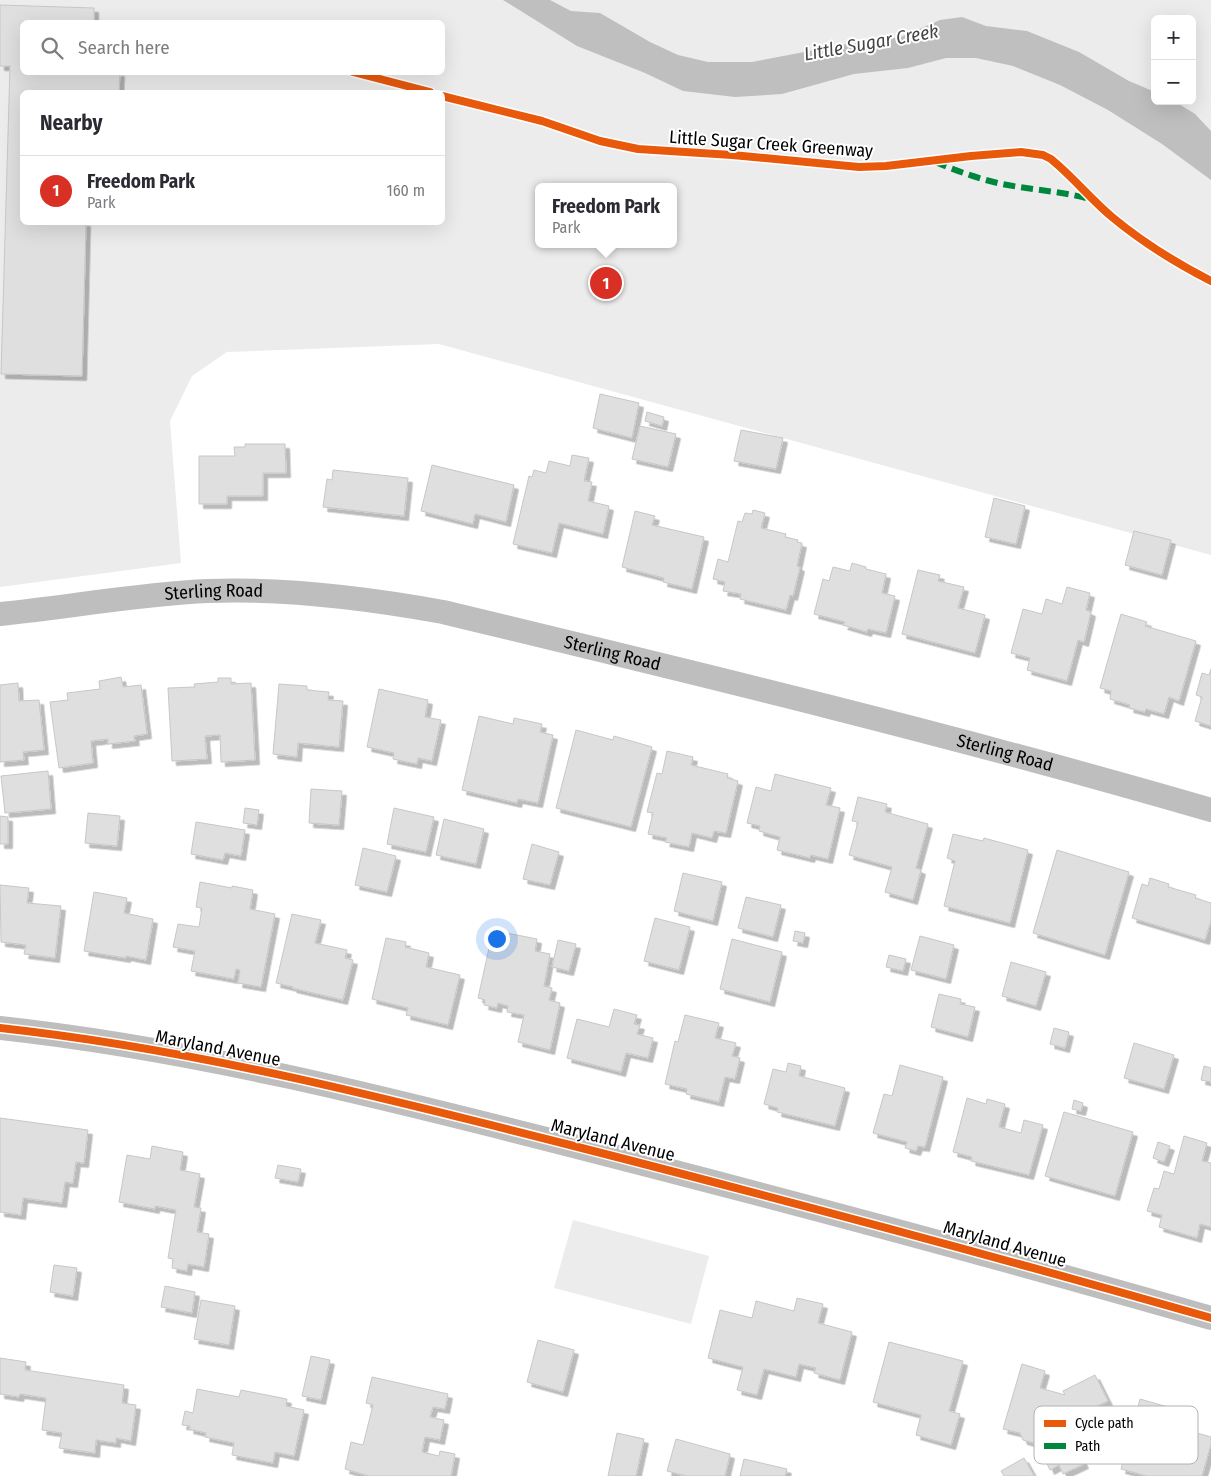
<!DOCTYPE html>
<html lang="en">
<head>
<meta charset="utf-8">
<style>
  :root { --surface:#fff; --page:#f7f7f7; --text:#2b2b33; --muted:#7c7c81; --line:#e1e1e2; --accent:#d93025 }
  body { margin:0; font-family:"Fira Sans Condensed",sans-serif; background:var(--page); color:var(--text) }
  .controls { position:absolute; right:15px; top:15px; display:grid; overflow:hidden; border-radius:8px; box-shadow:0 5px 20px #0002 }
  .controls button { width:45px; height:45px; display:grid; place-items:center; padding:0; border:0; border-bottom:1px solid var(--line); background:var(--surface); color:var(--text); font:25px sans-serif }
  .you { position:absolute; left:496px; top:938px; width:18px; height:18px; margin:-12px; border:4px solid #fff; border-radius:50%; background:#1a73e8; box-shadow:0 0 0 8px #1a73e833 }
  .badge { display:grid; place-items:center; width:32px; height:32px; border-radius:50%; background:var(--accent); color:#fff; font-size:16px; font-weight:700 }
  .pin { position:absolute; translate:-50% -50%; border:2px solid #fff; box-shadow:0 1px 5px #0006 }
  .popup { position:absolute; left:535px; top:183px; width:142px; height:65px; box-sizing:border-box; display:grid; place-content:center; border-radius:8px; background:var(--surface); filter:drop-shadow(0 1px 4px #0005); font-size:16px; white-space:nowrap; color:var(--muted) }
  .popup b { font-size:19px; color:var(--text) }
  .popup::after { content:''; position:absolute; left:50%; top:100%; margin-left:-10px; border:10px solid transparent; border-top-color:var(--surface) }
  .list { margin:0; padding:0; list-style:none }
  h2 { display:flex; justify-content:space-between; align-items:center; height:65px; margin:0; padding:0 20px; font-size:21px }
  h2 small { font-size:16px; font-weight:400; color:var(--muted) }
  .list li { display:grid; grid-template-columns:32px 1fr auto; gap:15px; align-items:center; box-sizing:border-box; height:70px; padding:0 20px; border-top:1px solid var(--line) }
  .list b { display:block; font-size:19px; white-space:nowrap }
  .list p { margin:0; font-size:16px; white-space:nowrap; color:var(--muted) }
  .list em { font-size:16px; font-style:normal; color:var(--muted) }
  .icon { flex:none; width:28px; height:28px; fill:none; stroke:currentColor; stroke-width:2; stroke-linecap:round; stroke-linejoin:round }
  .map { position:relative; flex:none; width:1211px; height:1476px; overflow:hidden }
  .search { position:absolute; background:var(--surface); box-shadow:0 5px 20px #0002; left:20px; top:20px; width:425px; height:55px; display:flex; align-items:center; gap:12px; box-sizing:border-box; padding:0 18px; border-radius:8px; color:var(--muted); font-size:19px }
  .panel { position:absolute; background:var(--surface); box-shadow:0 5px 20px #0002; left:20px; top:90px; width:425px; height:135px; border-radius:8px }
  .map>svg:first-child { display:block }
</style>
</head>
<body>
<div class="map">
<svg width="1211" height="1476" viewBox="0 0 1211 1476">
  <defs>
    <filter id="shadow"><feDropShadow dx="4.5" dy="4.5" stdDeviation="0" flood-color="#0004"/></filter>
  </defs>
  <rect width="100%" height="100%" fill="#fff"/>
  <!-- green -->
  <path fill="#ececec" fill-rule="evenodd" d="M0 0H1211V555L439 344 227 352 192 376 170 421 181 563 0 587ZM1155 19H1192V101H1155ZM22 22H442V72H22ZM22 92H442V222H22ZM538 187H674V244H538Z
    M573 1220 709 1256 691 1324 554 1288Z"/>
  <!-- water -->
  <path fill="#bfbfbf" d="M503 0H550L571 11 600 13 650 42 678 55 708 62H752L852 43 901 37 940 20 962 17 986 26 1027 31 1079 52 1129 81 1155 92V101H1174L1195 114 1211 131V180L1162 144 1108 110 1060 85 1013 66 976 58H946L908 68 854 74 782 94 735 97 683 91 645 73 577 46Z"/>
  <!-- building -->
  <path fill="#dfdfdf" stroke="#c7c7c7" filter="url(#shadow)" d="M0 5 94 8V22H22V72H120L119 92H22V222H86L82 376 1 374 10 66H0Z
    M600 394 639 403 632 438 593 428Z
    M647 412 664 417 662 426 645 421Z
    M640 426 676 434 668 467 632 459Z
    M741 430 783 438 776 469 734 461Z
    M245 444H285L286 473H263V496H227V504H199V456H235L234 447H245Z
    M572 455 589 458 584 481 592 482 588 501 609 506 603 534 559 523 552 553 513 544 529 476 532 477 534 470 546 473 549 461 570 466Z
    M432 465 514 485 506 522 475 514 473 524 421 511Z
    M333 470 408 478 404 516 323 507 327 479 332 480Z
    M994 498 1025 506 1016 544 985 537Z
    M753 510 765 513 761 528 786 534 785 537 798 540 797 542 802 543 797 566 800 567 793 596 790 595 786 610 740 599 741 594 723 591 725 582 713 579 718 559 728 562 738 521 742 522 745 513 752 514Z
    M635 511 655 516 652 525 704 537 692 589 663 582 664 578 622 567Z
    M1134 531 1171 540 1162 575 1125 565Z
    M852 563 866 567V569L886 574 882 593 895 596 886 633 868 629 867 632 843 625 845 622 814 614 823 579 829 581 833 567 850 571Z
    M918 570 940 575 938 581 964 587 958 608 985 615 975 653 902 634Z
    M1067 587 1090 593 1086 610 1091 612 1084 642 1078 640 1067 681 1027 670 1030 658 1011 653 1023 609 1042 614 1046 599 1062 604Z
    M1121 614 1147 622 1145 626 1196 641 1179 701 1169 697 1164 714 1146 709 1145 712 1129 708 1130 705 1110 699 1111 691 1100 688Z
    M1211 669V726L1195 721 1202 697 1196 695 1202 673 1209 675Z
    M121 677 123 687 141 685 147 734 134 736 135 741 108 744V739L91 741 93 763 59 768 50 702 68 700 67 693 100 689 99 681Z
    M218 678H231V684L251 683 255 760 221 762 220 735 205 736 207 759 172 761 168 688 195 687 194 684 218 682Z
    M18 683 19 701 39 700 44 750 23 752 24 760 0 762V685Z
    M279 684 307 686V690L329 692 328 700 343 701 339 747 298 743 297 757 273 754Z
    M379 689 428 700 425 717 441 720 432 761 418 758 417 764 393 759 394 753 367 747Z
    M479 716 513 724 514 718 542 724 540 732 553 735 538 803 518 799 517 803 462 790Z
    M576 730 613 740 614 736 652 747 631 827 556 808Z
    M667 751 693 757 691 765 728 774 727 778 738 781 726 833 714 831 712 838 692 833 689 847 665 842 667 838 648 834 653 813 647 812 657 773 662 774Z
    M48 771 51 809 5 813 1 776Z
    M775 774 831 788 826 805 840 808 828 859 811 855 810 858 777 850 780 837 759 831 760 826 747 823 756 787 771 791Z
    M311 789 342 791 339 825 309 823Z
    M858 797 887 804 885 812 928 824 916 868 921 870 913 900 885 892 892 867 849 855 858 822 852 821Z
    M245 808 259 810 257 825 243 823Z
    M394 808 434 817 426 852 387 844Z
    M88 813 120 816 117 846 85 843Z
    M0 816 8 817V844H0Z
    M444 819 484 829 476 864 436 855Z
    M196 822 245 830 241 856 225 853 223 860 191 854Z
    M953 834 983 841 984 838 1028 850 1010 923 944 906 955 861 947 858Z
    M532 844 559 852 550 885 523 879Z
    M363 848 396 856 387 892 355 885Z
    M1057 850 1129 872 1105 955 1033 933Z
    M683 873 722 882 713 921 674 911Z
    M1150 878 1169 884 1168 887 1196 895 1195 898 1211 903V920L1205 940 1132 918 1142 884 1148 886Z
    M200 882 232 888V886L253 890 250 909 275 914 261 987 238 983 240 970 236 969 234 979 191 971 195 951 173 947 178 924 199 927 202 908 196 907Z
    M0 885 29 888 27 903 61 906 55 958 24 954 26 945 1 942Z
    M94 892 127 898 124 913 153 919 146 960 126 956V958L84 951Z
    M746 897 781 905 773 937 738 928Z
    M292 914 321 920 315 943 347 950 345 958 353 960 343 1000 292 988 293 987 276 983Z
    M655 918 690 927 679 970 644 961Z
    M795 931 805 933 803 943 793 941Z
    M507 933 537 939 535 951 550 954 544 986 552 988 549 1000 560 1003 550 1050 518 1042 524 1015 507 1012 508 1006 498 1003 497 1008 484 1005 485 1000 478 998 491 939 505 943Z
    M920 936 954 945 946 979 911 970Z
    M386 938 406 942 405 947 429 953 426 967 460 975 448 1025 406 1015 408 1008 372 999Z
    M732 939 782 952 770 1002 720 989Z
    M558 940 576 944 569 971 552 967Z
    M889 955 906 959 903 971 886 967Z
    M1011 962 1046 972 1036 1006 1002 996Z
    M939 994 961 999 960 1004 975 1007 968 1037 931 1027Z
    M614 1009 637 1015 634 1024 640 1025 637 1034 653 1038 648 1058 626 1053 621 1072 567 1058 577 1019 609 1027Z
    M685 1015 719 1023 715 1038 736 1043 732 1056 740 1058 735 1079 725 1077 719 1102 686 1094 687 1089 665 1084 675 1041 678 1042Z
    M1054 1028 1069 1032 1065 1048 1050 1044Z
    M1134 1043 1174 1055 1164 1089 1124 1078Z
    M788 1063 801 1066 799 1076 845 1088 835 1126 777 1112 778 1108 764 1104 773 1069 786 1072Z
    M900 1065 943 1077 925 1147 918 1146 916 1151 905 1148 907 1142 873 1133 884 1094 892 1096Z
    M1204 1066 1211 1068V1082L1201 1080Z
    M967 1098 986 1104 987 1099 1005 1104 999 1127 1021 1133 1024 1120 1043 1125 1029 1175 971 1161 972 1157 953 1152Z
    M1074 1100 1083 1103 1081 1111 1072 1109Z
    M1064 1112 1133 1132 1115 1196 1045 1176Z
    M0 1118 88 1130 84 1163 76 1162 73 1183 65 1182 62 1203 23 1198 21 1215 0 1212Z
    M1184 1136 1207 1143 1202 1161 1211 1163V1227L1200 1224 1197 1238 1159 1227 1162 1215 1147 1211 1154 1188 1159 1189 1164 1171 1174 1174Z
    M1158 1142 1170 1146 1164 1162 1153 1158Z
    M152 1146 183 1152 180 1170 200 1174 194 1207 201 1208 197 1232 209 1234 204 1267 188 1264 187 1271 172 1268 173 1259 168 1258 176 1210 155 1206V1209L119 1202 127 1155 150 1159Z
    M278 1165 301 1169 298 1182 275 1178Z
    M54 1265 77 1268 73 1296 50 1292Z
    M165 1286 195 1292 192 1313 161 1307Z
    M797 1298 823 1304 818 1323 852 1332 840 1380 814 1373 816 1368 799 1364 796 1377 764 1369 757 1395 737 1390 743 1367 708 1358 720 1310 752 1318 756 1301 794 1311Z
    M201 1300 235 1306 229 1345 194 1339Z
    M538 1340 574 1350 563 1392 527 1382Z
    M889 1342 963 1361 949 1411 960 1414 951 1445 916 1435 921 1415 873 1402Z
    M311 1356 330 1360 321 1400 302 1396Z
    M0 1358 26 1362 25 1370 124 1385 122 1403 136 1405 131 1441 116 1438V1443L96 1440 95 1453 59 1448 62 1433 42 1430 46 1398 20 1394 19 1397 0 1394Z
    M1022 1364 1045 1371 1040 1388 1065 1395 1063 1391 1095 1375 1108 1401 1080 1414 1088 1431 1072 1439 1084 1464 1063 1474 1059 1465 1050 1470 1040 1449 1052 1443 1043 1440 1038 1444 1023 1440 1020 1433 1003 1429Z
    M372 1377 448 1394 445 1409 433 1407 430 1417 444 1420 440 1440 425 1437 422 1452 439 1456 440 1451 455 1454 451 1476H369L345 1469 351 1442 363 1445 373 1405 366 1403Z
    M197 1389 239 1397 241 1390 287 1399 286 1406 304 1410 294 1456 275 1452 273 1463 232 1455 234 1443 205 1437 206 1433 189 1429 190 1426 182 1425 185 1411 193 1413Z
    M1140 1399 1192 1414 1187 1430 1211 1437V1444L1202 1476H1147L1121 1469Z
    M617 1433 644 1439 636 1476H608Z
    M676 1439 730 1454 725 1476H686L667 1471Z
    M1024 1458 1034 1476H1004L1001 1471Z
    M744 1459 787 1469 785 1476H740Z"/>
  <g fill="none" stroke-linecap="round" stroke-linejoin="round">
    <!-- street -->
    <g stroke="#bebebe" stroke-width="24">
      <path id="s1" d="M0 614C70 607 138 594 208 591 287 588 366 598 443 612 700 674 957 736 1211 810"/>
      <path d="M0 1028C193 1049 382 1097 570 1145 785 1200 998 1257 1211 1318"/>
    </g>
    <!-- quiet -->
    <path stroke="#00873e" stroke-width="6" stroke-dasharray="12 6" stroke-linecap="butt" d="M935 162C957 171 979 179 1002 184 1031 190 1061 191 1090 199"/>
    <!-- cycleway casing -->
    <g stroke="#fff" stroke-width="11">
      <path id="cycleway" d="M353 72 430 92
        M442 96 542 121 600 141 638 149 732 155 859 167 886 166 971 156 1021 152 1043 155 1051 159 1059 166C1077 182 1093 201 1112 217 1142 242 1176 263 1211 281
        M0 1028C193 1049 382 1097 570 1145 785 1200 998 1257 1211 1318"/>
    </g>
    <!-- cycleway -->
    <use href="#cycleway" stroke="#e8590c" stroke-width="8"/>
  </g>
  <g text-anchor="middle" stroke-width="4" stroke-linejoin="round" paint-order="stroke">
    <!-- street labels -->
    <g font-size="18" fill="#000" stroke="#fff">
      <text transform="translate(771 144) rotate(4)" y="6">Little Sugar Creek Greenway</text>
      <text dy="6" stroke="none"><textPath href="#s1" startOffset="215">Sterling Road</textPath></text>
      <text dy="6" stroke="none"><textPath href="#s1" startOffset="620">Sterling Road</textPath></text>
      <text dy="6" stroke="none"><textPath href="#s1" startOffset="1025">Sterling Road</textPath></text>
      <text transform="translate(218 1048) rotate(11)" y="6">Maryland Avenue</text>
      <text transform="translate(613 1140) rotate(14)" y="6">Maryland Avenue</text>
      <text transform="translate(1005 1244) rotate(16)" y="6">Maryland Avenue</text>
    </g>
    <!-- water labels -->
    <g font-size="19" font-style="italic" fill="#444" stroke="#fff">
      <text transform="translate(871 42) rotate(-10)" y="7">Little Sugar Creek</text>
    </g>
  </g>
  <!-- legend -->
  <rect x="1034" y="1406" width="164" height="58" rx="8" fill="#fff" stroke="#b2b2b2" stroke-width="1"/>
  <rect x="1044" y="1420" width="22" height="7" fill="#e8590c"/>
  <rect x="1044" y="1443" width="22" height="6" fill="#00873e"/>
  <g font-size="14" fill="#000">
    <text x="1075" y="1428">Cycle path</text>
    <text x="1075" y="1451">Path</text>
  </g>
</svg>
<div class="controls">
<button>+</button>
<button>−</button>
</div>
<div class="you"></div>
<div class="pin badge" style="left:606px;top:283px">1</div>
<div class="popup"><b>Freedom Park</b>Park</div>
<div class="search"><svg class="icon" aria-label="search" viewBox="0 0 24 24"><circle cx="10" cy="10" r="6"/><path d="M15 15l6 6"/></svg>Search here</div>
<section class="panel">
<h2>Nearby<small></small></h2>
<ul class="list">
<li><span class="badge">1</span><div><b>Freedom Park</b><p>Park</p></div><em>160 m</em></li>
</ul>
</section>
</div>
</body>
</html>
